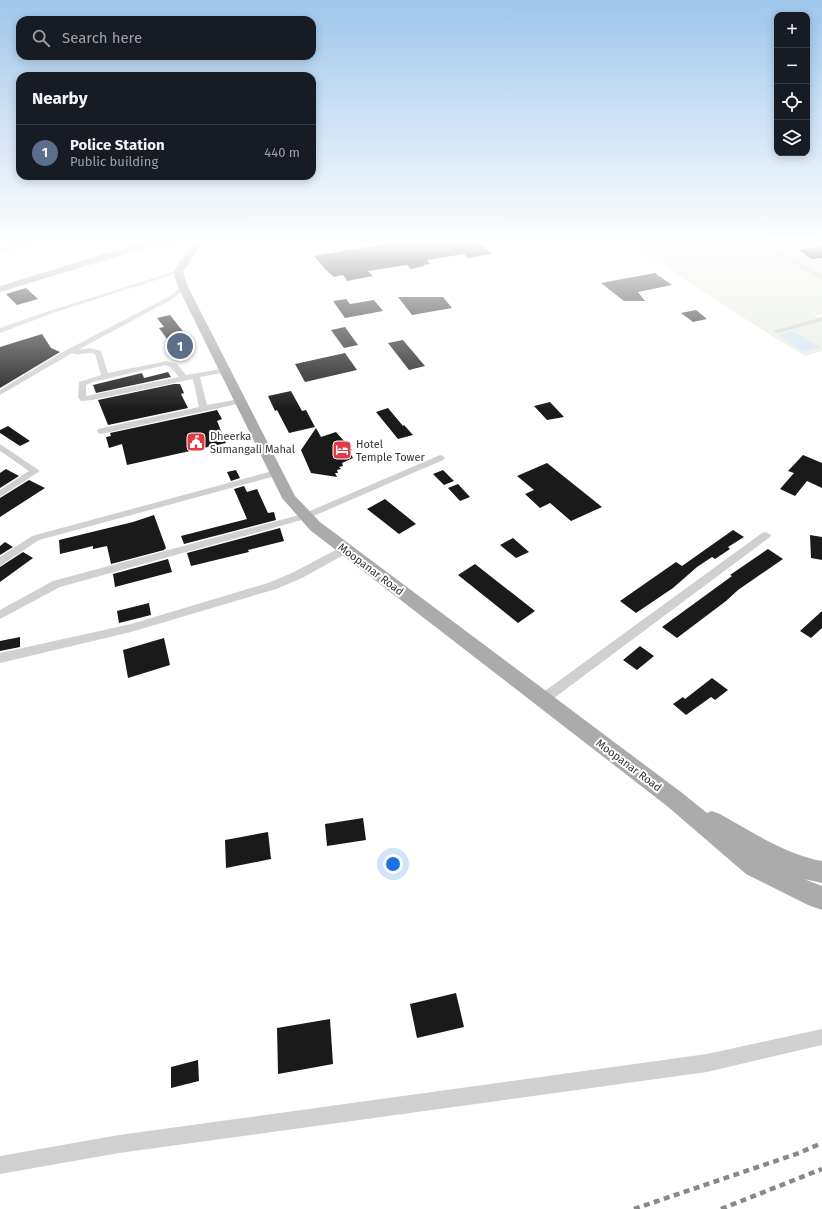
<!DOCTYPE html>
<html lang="en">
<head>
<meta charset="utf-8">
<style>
  :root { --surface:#171b24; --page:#20242c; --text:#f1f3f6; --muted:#9ea1a6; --line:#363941; --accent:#e63946 }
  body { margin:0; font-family:"Fira Sans",sans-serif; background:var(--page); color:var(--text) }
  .controls { position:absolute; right:12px; top:12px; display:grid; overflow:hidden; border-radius:8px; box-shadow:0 2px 10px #0003 }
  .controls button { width:36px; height:36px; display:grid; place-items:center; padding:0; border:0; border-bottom:1px solid var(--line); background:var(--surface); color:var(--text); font:20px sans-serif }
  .you { position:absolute; left:393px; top:864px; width:14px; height:14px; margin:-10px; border:3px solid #fff; border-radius:50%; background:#1a73e8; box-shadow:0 0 0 6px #1a73e833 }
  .badge { display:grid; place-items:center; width:26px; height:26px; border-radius:50%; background:var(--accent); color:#fff; font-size:13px; font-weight:700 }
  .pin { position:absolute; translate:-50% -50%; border:2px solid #fff; box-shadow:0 1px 4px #0006 }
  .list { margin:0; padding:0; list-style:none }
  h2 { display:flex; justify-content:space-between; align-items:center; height:52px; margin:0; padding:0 16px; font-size:17px }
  h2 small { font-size:13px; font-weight:400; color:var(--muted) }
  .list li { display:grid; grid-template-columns:26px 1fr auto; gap:12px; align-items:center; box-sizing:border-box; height:56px; padding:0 16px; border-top:1px solid var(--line) }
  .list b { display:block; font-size:15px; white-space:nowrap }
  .list p { margin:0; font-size:13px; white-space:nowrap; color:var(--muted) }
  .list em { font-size:13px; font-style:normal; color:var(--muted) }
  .icon { flex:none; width:22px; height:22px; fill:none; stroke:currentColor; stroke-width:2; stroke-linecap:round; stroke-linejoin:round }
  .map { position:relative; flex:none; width:822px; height:1209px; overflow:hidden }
  .search { position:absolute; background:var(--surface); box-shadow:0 2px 10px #0003; left:16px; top:16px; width:300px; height:44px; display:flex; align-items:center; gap:10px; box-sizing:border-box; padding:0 14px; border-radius:12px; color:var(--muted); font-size:15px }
  .panel { position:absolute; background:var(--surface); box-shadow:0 2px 10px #0003; left:16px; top:72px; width:300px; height:108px; border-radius:12px }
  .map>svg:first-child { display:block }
</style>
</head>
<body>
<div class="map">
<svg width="822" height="1209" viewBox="0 0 822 1209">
  <rect width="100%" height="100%" fill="#fff"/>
  <!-- green -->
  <path fill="#e6ecdf" d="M628 241H822V314L816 316 822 319V351L805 356 742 317Z"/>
  <!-- water -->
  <path fill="#cfe2ee" d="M793 331 820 347V348L804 352 778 335Z"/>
  <!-- building -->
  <path fill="#1a1a1a" d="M402 241H474L478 242 492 254 468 258 464 254 427 260 430 264 423 265 424 266 411 269 407 265 368 271 373 276 347 281 343 275 334 277 325 269 314 256Z
    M822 247V258L812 259 798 250Z
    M655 273 672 285 638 292 645 301H624L601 283Z
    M26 288 38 299 17 305 6 294Z
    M398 297H443L452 308 412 315Z
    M346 299 350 304 374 300 383 311 345 318 333 301Z
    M696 310 707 319 693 322 681 313Z
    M170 315 185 334 187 341 184 342 187 351 170 354 167 339 159 328 164 327 157 318Z
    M345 327 358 345 344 348 331 330Z
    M42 334 51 348 60 352 0 388V347Z
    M403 340 425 366 409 370 388 343Z
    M345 353 357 370 305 382 295 364Z
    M168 372 171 377 96 393 93 385 142 373 144 378Z
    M174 384H180L184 393 181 394 188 408 108 425 98 400Z
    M291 391 302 411 306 410 315 427 289 433 277 410 275 411 268 396Z
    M550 402 564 417 547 420 534 406Z
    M388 408 403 426 404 425 413 435 398 439 376 412Z
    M217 410 222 419 217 421 226 443 127 465 122 444 109 448 106 437 111 436 110 433Z
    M8 426 30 441 20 446 0 433V430Z
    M316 428 321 437 336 432 352 450 349 451 353 458 342 463 343 466 339 467 341 469 337 470 338 473H335L337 477 311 473 301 450Z
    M803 455 822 463V488L807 481 795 496 780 489 794 473 788 471Z
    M547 463 602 507 571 521 550 503 540 508 525 494 534 490 517 476Z
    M6 469 19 476 0 488V473Z
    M236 470 240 478 231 481 227 472Z
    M443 470 454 481 444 485 433 474Z
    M29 480 45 488 0 517V498Z
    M458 484 470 497 460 501 448 488Z
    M244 486 247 492 257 489 268 513 274 512 276 520 184 544 181 536 247 519 234 489Z
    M385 499 416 524 399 534 367 509Z
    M154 515 166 548 164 550 111 564 107 546 93 549V546L60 554 59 540 133 522Z
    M280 528 284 541 248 550 249 552 191 566 187 553Z
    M733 530 744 537 728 547 730 549 715 559 712 557 697 567 673 588 636 613 620 601 676 562 682 566Z
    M810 535 822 537V560L811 558Z
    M513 538 529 552 516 558 500 545Z
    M5 542 13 547 0 555V546Z
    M768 549 783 559 738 590 726 601 677 638 662 627 732 576 730 575Z
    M23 552 33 558 0 582V567Z
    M168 559 172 572 115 587 113 574Z
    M475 564 535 611 518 623 458 575Z
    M149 603 151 615 119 623 117 611Z
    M822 611V628L811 638 800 631Z
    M20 637V647L0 651V641Z
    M164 638 170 665 128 678 123 650Z
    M640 646 654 656 637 670 623 660Z
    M712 678 728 690 715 700 711 697 686 715 673 704 683 697 685 699Z
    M363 818 366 840 327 846 325 824Z
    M268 832 271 859 226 868 225 840Z
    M456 993 464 1027 417 1038 410 1004Z
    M330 1019 333 1064 278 1074 277 1028Z
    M198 1060 199 1081 171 1088V1067Z"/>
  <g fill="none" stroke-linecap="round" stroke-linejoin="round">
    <!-- minor -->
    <path fill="#d0d0d0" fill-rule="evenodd" d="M42 241H53L0 252V248Z
      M772 241H778L773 245 775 248 822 275V280L770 250 767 245Z
      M176 271 181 272 53 313 0 333V328L49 311Z
      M183 285 186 287 174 298 78 350 90 348 101 351 108 373 167 361 177 364 186 375 227 368V372L200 377 207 405 239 399 243 401 242 403 101 434 98 433 97 431 98 429 199 407 193 379 92 400 81 401 78 397 79 382 101 375 95 354C87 351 79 357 72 353L0 395V390L59 354 170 296ZM166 365 171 368 179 377 86 396V385L93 382Z
      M822 317V321L777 333 773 331Z
      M0 444 40 471 0 497V490L29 471 0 451Z
      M440 455 443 456 445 458 443 460 309 518 60 587 0 619V610L53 581 303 514Z
      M276 470 281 473 279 475 39 540 0 566V557L32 536Z
      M766 532 771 535 770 537 546 704 542 705 538 704 536 700 538 696 762 533Z
      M345 545 349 546 350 549 349 552 302 578 276 589 131 632 0 663V653L131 624 268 583 294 572Z
      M822 1029V1045L707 1072 119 1153 0 1174V1156L119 1135 707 1054Z"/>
    <!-- primary -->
    <path fill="#ababab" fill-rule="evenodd" d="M146 241H183L178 244 148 247 0 292V286Z
      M194 241H203L183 272 188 287 295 496 320 522 681 792 707 813 712 811 720 814C752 832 785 854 822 861V883L804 879 822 886V910L808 905 746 874 667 806 310 530 282 498 178 287 173 272Z"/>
    <!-- rail -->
    <path stroke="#888" stroke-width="4.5" stroke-dasharray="6 4.5" stroke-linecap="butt" d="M634 1209 799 1153 822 1143
      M721 1209 822 1169"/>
  </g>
  <!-- sky -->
  <linearGradient id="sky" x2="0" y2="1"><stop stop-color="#9ec6ea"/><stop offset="0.59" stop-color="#fff"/><stop offset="1" stop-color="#fff" stop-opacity="0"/></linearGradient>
  <rect width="822" height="410" fill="url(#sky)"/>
  <!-- icons -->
  <defs>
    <g id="civic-square" transform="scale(1)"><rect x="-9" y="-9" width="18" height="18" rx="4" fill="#e63946" stroke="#fff"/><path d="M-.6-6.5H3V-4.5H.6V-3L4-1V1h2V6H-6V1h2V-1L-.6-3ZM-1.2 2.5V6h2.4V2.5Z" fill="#fff"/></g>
    <g id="hotel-square" transform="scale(1)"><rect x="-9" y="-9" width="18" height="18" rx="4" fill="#e63946" stroke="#fff"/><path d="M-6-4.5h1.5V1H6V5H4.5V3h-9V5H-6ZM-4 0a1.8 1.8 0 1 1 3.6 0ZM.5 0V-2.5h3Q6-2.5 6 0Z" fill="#fff"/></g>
  </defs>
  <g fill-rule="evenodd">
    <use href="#civic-square" x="196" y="442"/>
    <use href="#hotel-square" x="342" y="450"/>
  </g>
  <g text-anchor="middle" stroke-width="4" stroke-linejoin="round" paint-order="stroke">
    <!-- poi labels -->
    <g font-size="11" fill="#333" stroke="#fff" text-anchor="start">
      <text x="210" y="440">Dheerka<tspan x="210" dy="13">Sumangali Mahal</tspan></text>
      <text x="356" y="448">Hotel<tspan x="356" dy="13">Temple Tower</tspan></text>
    </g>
    <!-- street labels -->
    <g font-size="11" fill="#333" stroke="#fff">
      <text transform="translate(371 569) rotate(37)" y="4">Moopanar Road</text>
      <text transform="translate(629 765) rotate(37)" y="4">Moopanar Road</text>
    </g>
  </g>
</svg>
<div class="controls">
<button>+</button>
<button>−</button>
<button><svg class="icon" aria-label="locate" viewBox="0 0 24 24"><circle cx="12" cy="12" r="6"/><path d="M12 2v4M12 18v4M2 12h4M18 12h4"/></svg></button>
<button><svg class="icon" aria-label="layers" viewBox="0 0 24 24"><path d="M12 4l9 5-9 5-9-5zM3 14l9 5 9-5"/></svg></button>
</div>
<div class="you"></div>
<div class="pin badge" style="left:180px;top:346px;background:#5c6f8a">1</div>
<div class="search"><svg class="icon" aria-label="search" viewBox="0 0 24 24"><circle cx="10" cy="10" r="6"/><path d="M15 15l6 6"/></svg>Search here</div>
<section class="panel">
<h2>Nearby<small></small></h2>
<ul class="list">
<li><span class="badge" style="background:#5c6f8a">1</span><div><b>Police Station</b><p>Public building</p></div><em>440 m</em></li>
</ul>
</section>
</div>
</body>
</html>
